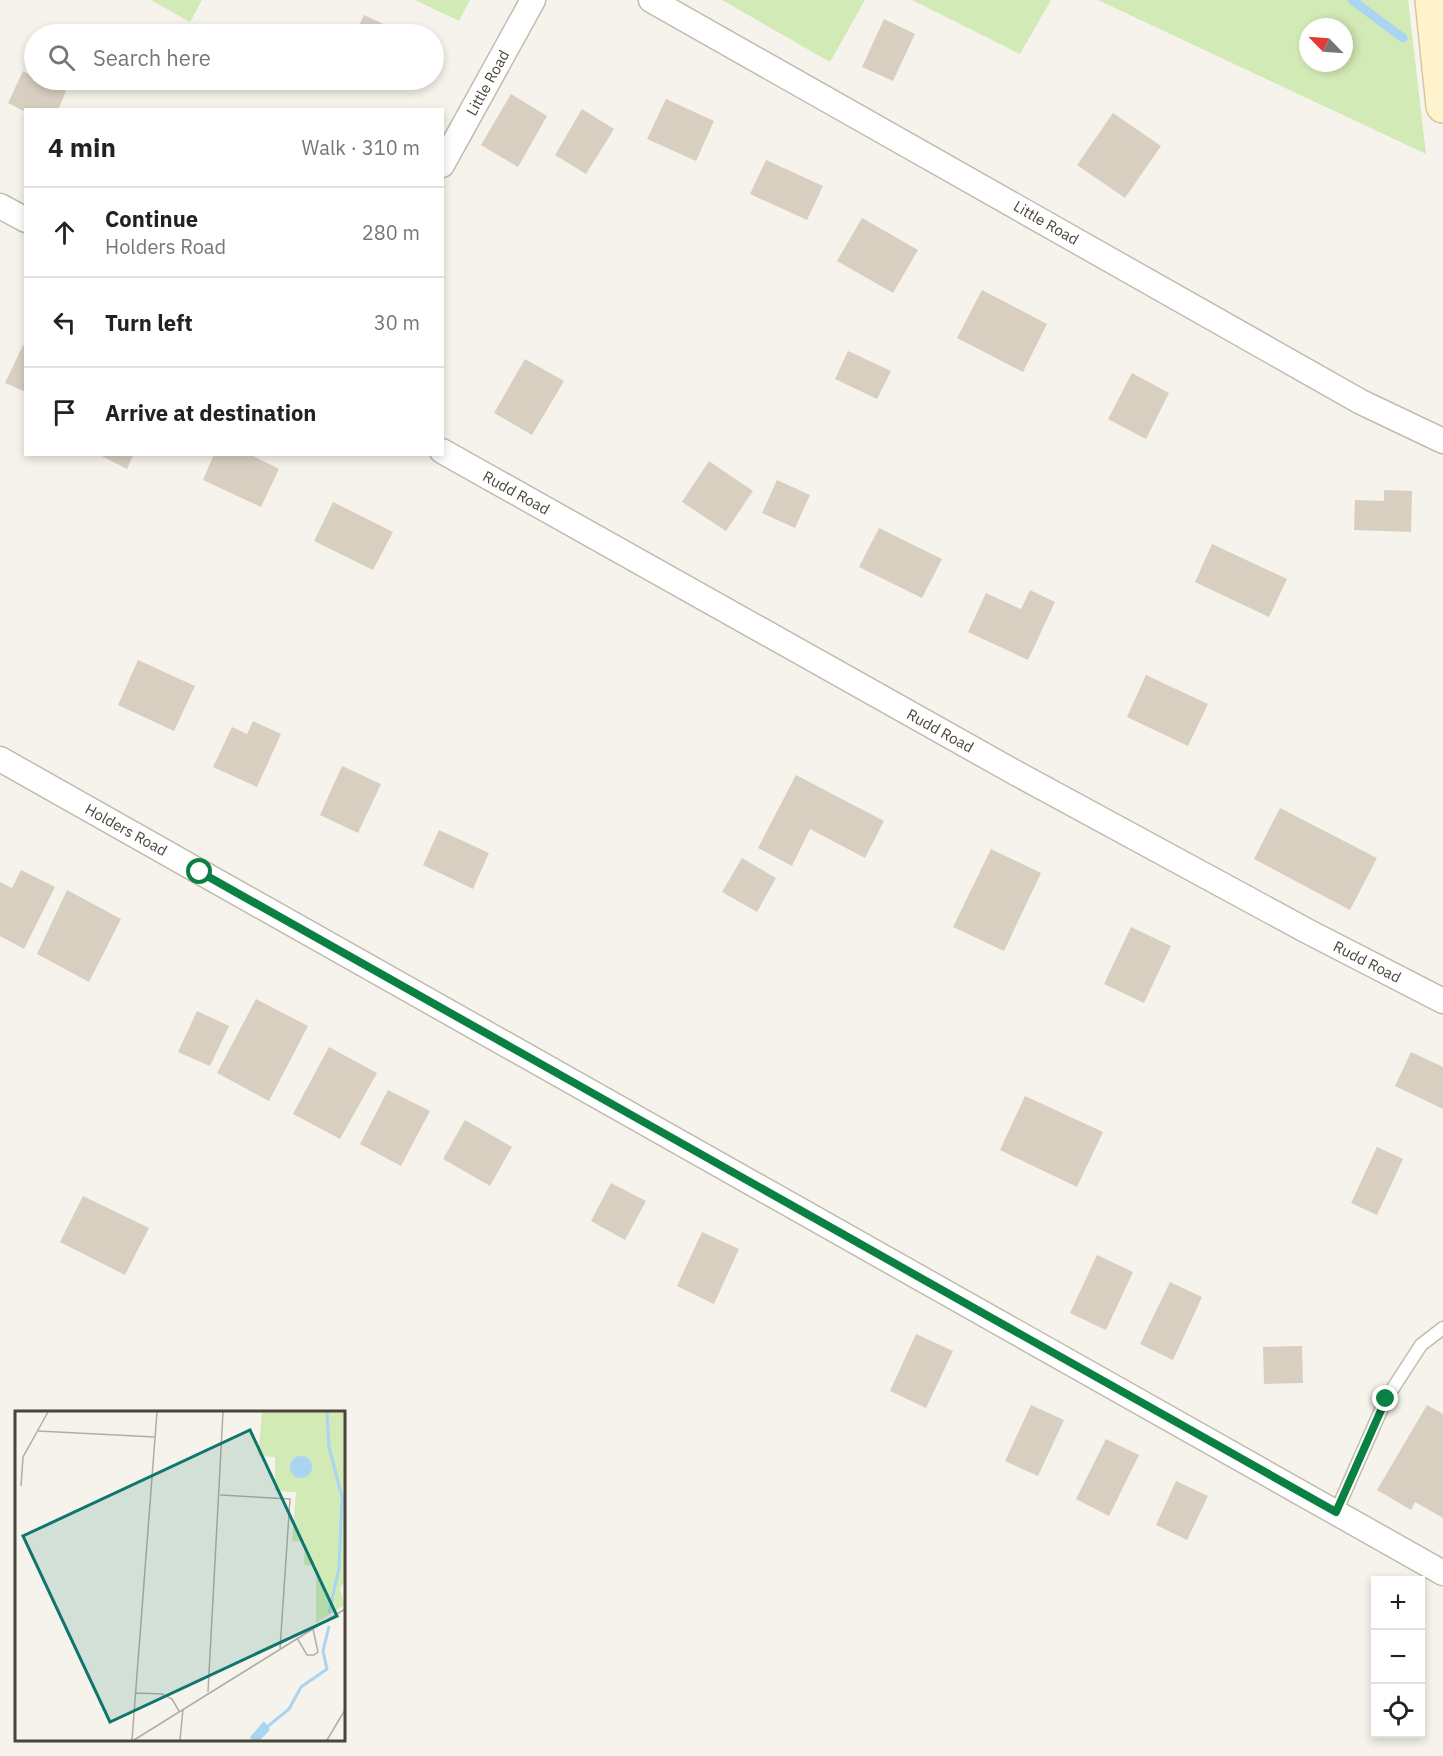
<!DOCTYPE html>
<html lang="en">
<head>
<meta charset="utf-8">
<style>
  :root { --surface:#fff; --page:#f6f6f6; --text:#222; --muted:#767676; --line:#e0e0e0 }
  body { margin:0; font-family:"IBM Plex Sans",sans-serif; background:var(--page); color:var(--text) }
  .controls { position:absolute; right:18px; bottom:18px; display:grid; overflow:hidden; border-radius:0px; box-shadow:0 3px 9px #0003 }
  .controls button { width:54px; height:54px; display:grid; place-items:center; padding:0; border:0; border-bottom:2px solid var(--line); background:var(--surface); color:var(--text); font:30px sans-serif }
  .compass { position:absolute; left:1299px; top:18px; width:54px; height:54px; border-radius:50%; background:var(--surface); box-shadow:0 3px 9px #0003; rotate:295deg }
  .stop { position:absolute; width:18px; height:18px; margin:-14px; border:4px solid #0b8043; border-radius:50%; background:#fff }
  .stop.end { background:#0b8043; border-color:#fff; box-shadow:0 2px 6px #0008 }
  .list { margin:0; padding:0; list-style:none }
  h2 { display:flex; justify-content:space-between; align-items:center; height:78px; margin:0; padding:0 24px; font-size:26px }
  h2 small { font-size:20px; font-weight:400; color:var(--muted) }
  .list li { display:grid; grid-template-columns:39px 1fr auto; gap:18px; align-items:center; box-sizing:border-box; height:90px; padding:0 24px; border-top:2px solid var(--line) }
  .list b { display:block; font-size:22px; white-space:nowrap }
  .list p { margin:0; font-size:20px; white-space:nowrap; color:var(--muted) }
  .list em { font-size:20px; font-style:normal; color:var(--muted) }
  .icon { flex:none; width:33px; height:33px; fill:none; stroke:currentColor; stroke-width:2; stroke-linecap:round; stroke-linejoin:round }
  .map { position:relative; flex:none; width:1443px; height:1756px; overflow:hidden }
  .search { position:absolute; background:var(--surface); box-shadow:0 3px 9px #0003; left:24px; top:24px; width:420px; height:66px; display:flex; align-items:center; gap:15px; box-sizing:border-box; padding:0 21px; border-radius:33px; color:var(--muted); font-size:22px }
  .panel { position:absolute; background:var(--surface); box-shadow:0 3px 9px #0003; left:24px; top:108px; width:420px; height:348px; border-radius:0px }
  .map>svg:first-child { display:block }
</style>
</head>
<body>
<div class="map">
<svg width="1443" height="1756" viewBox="0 0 1443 1756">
  <rect width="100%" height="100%" fill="#f6f3ec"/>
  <!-- green -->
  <path fill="#d2eab5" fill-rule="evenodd" d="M151 0H202L190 22Z
    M415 0H470L459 21Z
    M722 0H865L830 62Z
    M912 0H1051L1020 54Z
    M1098 0H1408L1426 154ZM1308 27H1344V63H1308Z"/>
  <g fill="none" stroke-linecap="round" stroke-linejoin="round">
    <!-- stream -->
    <path stroke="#a9d4f2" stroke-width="9" d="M1352 0 1403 38"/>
  </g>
  <!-- building -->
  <path fill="#d8cfc1" d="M364 15 405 34H355Z
    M884 19 915 34 893 81 862 67Z
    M23 71 34 77V80H41L66 91 58 110H26V112L8 103Z
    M511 94 547 116 518 167 481 145Z
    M666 99 714 121 696 161 647 139Z
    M582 109 614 129 586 174 555 155Z
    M1113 113 1161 146 1125 198 1077 165Z
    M766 160 823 186 807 220 750 194Z
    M862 218 918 250 893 293 837 261Z
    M982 290 1047 324 1023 372 957 338Z
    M23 345 26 347V392L5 383Z
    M848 351 891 371 877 399 835 379Z
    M525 359 564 381 532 435 494 413Z
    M1132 373 1169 393 1146 439 1108 419Z
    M98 454H134L127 469Z
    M214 454H249L279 469 261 507 203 480Z
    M709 461 753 491 726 531 682 502Z
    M777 480 810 495 795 528 762 513Z
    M1384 490 1412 491 1411 532 1354 530 1355 500 1384 501Z
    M333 502 393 532 373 570 314 541Z
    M879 528 942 559 922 598 859 567Z
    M1212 544 1287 579 1269 617 1195 582Z
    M1030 590 1055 602 1028 660 968 632 986 593 1021 609Z
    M138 660 195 686 174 731 118 705Z
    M1146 675 1208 704 1188 746 1127 717Z
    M253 721 281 734 257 787 213 767 232 727 247 734Z
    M342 766 381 784 358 833 320 815Z
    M796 775 884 821 865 858 810 829 792 866 758 848Z
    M1280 808 1377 858 1350 910 1254 859Z
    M439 830 489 853 473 889 423 865Z
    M991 849 1041 873 1004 951 953 927Z
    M742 858 776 878 757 912 722 892Z
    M21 870 55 887 24 949 0 936V882L12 888Z
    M67 890 121 919 89 982 37 954Z
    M1131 927 1171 946 1144 1003 1104 984Z
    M256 999 308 1026 269 1101 217 1073Z
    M197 1011 229 1026 210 1066 178 1052Z
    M329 1047 377 1073 340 1139 293 1114Z
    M1411 1052 1443 1067V1109L1395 1086Z
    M388 1090 430 1111 401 1166 360 1144Z
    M1025 1096 1103 1132 1077 1187 1000 1150Z
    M465 1120 512 1147 490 1186 443 1159Z
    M1377 1147 1403 1159 1377 1215 1351 1203Z
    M611 1183 646 1201 625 1240 591 1221Z
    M83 1196 149 1228 125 1275 60 1242Z
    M702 1232 739 1249 714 1304 677 1286Z
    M1097 1255 1133 1272 1106 1330 1070 1313Z
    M1170 1282 1202 1297 1173 1360 1140 1344Z
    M916 1334 953 1351 926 1408 890 1391Z
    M1302 1346 1303 1383 1264 1384 1263 1347Z
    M1031 1405 1064 1420 1038 1476 1005 1461Z
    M1427 1405 1443 1414V1518L1415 1502 1411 1510 1377 1490Z
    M1106 1439 1139 1455 1109 1516 1076 1499Z
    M1176 1481 1208 1496 1187 1540 1156 1525Z"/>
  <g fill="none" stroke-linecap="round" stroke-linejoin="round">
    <!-- service casing -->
    <g stroke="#c2bbae" stroke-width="15">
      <path id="service" d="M1336 1512 1386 1399 1421 1345 1443 1328"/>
    </g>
    <!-- minor casing -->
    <g stroke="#c2bbae" stroke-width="27">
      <path id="minor" d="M651 0 1361 402 1443 441
        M442 165 533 0
        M0 206 26 220
        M442 451 1014 772 1307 931 1443 1001
        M0 759 1443 1573"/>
    </g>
    <!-- secondary casing -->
    <g stroke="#d6c79b" stroke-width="36">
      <path id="secondary" d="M1432 0 1443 106"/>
    </g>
    <!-- service -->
    <use href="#service" stroke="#fff" stroke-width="12"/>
    <!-- minor -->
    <use href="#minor" stroke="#fff" stroke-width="24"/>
    <!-- secondary -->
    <use href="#secondary" stroke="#fff3cd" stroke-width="33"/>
  </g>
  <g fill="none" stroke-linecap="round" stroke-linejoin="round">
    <!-- route -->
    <path stroke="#0b8043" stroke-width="8" d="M200 872 1336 1512 1386 1399"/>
  </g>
  <g text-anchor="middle" stroke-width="4.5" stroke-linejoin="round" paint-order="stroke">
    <!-- street labels -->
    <g font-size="15" fill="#4b4439" stroke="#fff">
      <text transform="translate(488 83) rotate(-61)" y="5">Little Road</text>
      <text transform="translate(1046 223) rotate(30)" y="5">Little Road</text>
      <text transform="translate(516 493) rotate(29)" y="5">Rudd Road</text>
      <text transform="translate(940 731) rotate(29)" y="5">Rudd Road</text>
      <text transform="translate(126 830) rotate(29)" y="5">Holders Road</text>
      <text transform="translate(1367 962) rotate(27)" y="5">Rudd Road</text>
    </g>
  </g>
  <!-- overview -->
  <g transform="translate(15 1411)">
    <rect width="330" height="330" fill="#f6f3ec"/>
    <path d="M247 1H330V169L325 178 330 194 301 212V155L289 154 290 131 277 130 281 81 260 80V46L243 45Z" fill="#d2eab5"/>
    <path d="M275 56a11 11 0 1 1 22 0a11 11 0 1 1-22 0ZM249 310 255 319 245 329H237L235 326Z" fill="#a9d4f2"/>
    <path fill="none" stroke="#a9d4f2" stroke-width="3" d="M312 1 314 36 327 86 324 157 314 202M252 316 274 298 286 276 312 258 308 240 314 215"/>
    <path fill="none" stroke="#b2ada4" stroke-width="1.5" d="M23 20 140 26M6 75 8 46 33 1M205 84 275 88 265 238M282 227 292 244H299L303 241 298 218M193 281 208 1M120 282 147 283 157 288 164 300M117 329 142 1M119 329 330 198M165 329 168 298M312 329 330 299"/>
    <path fill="#0f766e" fill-opacity="0.15" stroke="#0f766e" stroke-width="3" d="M235 19 322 205 95 311 8 125Z"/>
    <rect width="330" height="330" fill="none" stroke="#4b4439" stroke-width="3"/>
  </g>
</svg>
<div class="controls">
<button>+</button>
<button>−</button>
<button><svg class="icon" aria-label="locate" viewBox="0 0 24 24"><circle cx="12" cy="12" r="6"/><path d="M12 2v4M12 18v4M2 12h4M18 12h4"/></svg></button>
</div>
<svg class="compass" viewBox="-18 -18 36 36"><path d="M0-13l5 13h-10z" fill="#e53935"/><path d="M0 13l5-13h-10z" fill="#767676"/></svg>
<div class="stop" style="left:200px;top:872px"></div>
<div class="stop end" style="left:1386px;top:1399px"></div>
<div class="search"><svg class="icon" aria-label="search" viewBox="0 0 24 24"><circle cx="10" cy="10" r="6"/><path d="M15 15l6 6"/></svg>Search here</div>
<section class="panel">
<h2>4 min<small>Walk · 310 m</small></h2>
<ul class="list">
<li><svg class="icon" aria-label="ahead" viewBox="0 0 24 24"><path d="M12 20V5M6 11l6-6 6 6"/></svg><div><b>Continue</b><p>Holders Road</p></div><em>280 m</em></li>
<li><svg class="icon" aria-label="left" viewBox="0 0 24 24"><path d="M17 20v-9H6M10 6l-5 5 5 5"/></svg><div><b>Turn left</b></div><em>30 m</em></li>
<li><svg class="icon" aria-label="arrive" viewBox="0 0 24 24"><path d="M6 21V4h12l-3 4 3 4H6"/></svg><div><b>Arrive at destination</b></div></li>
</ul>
</section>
</div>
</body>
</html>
